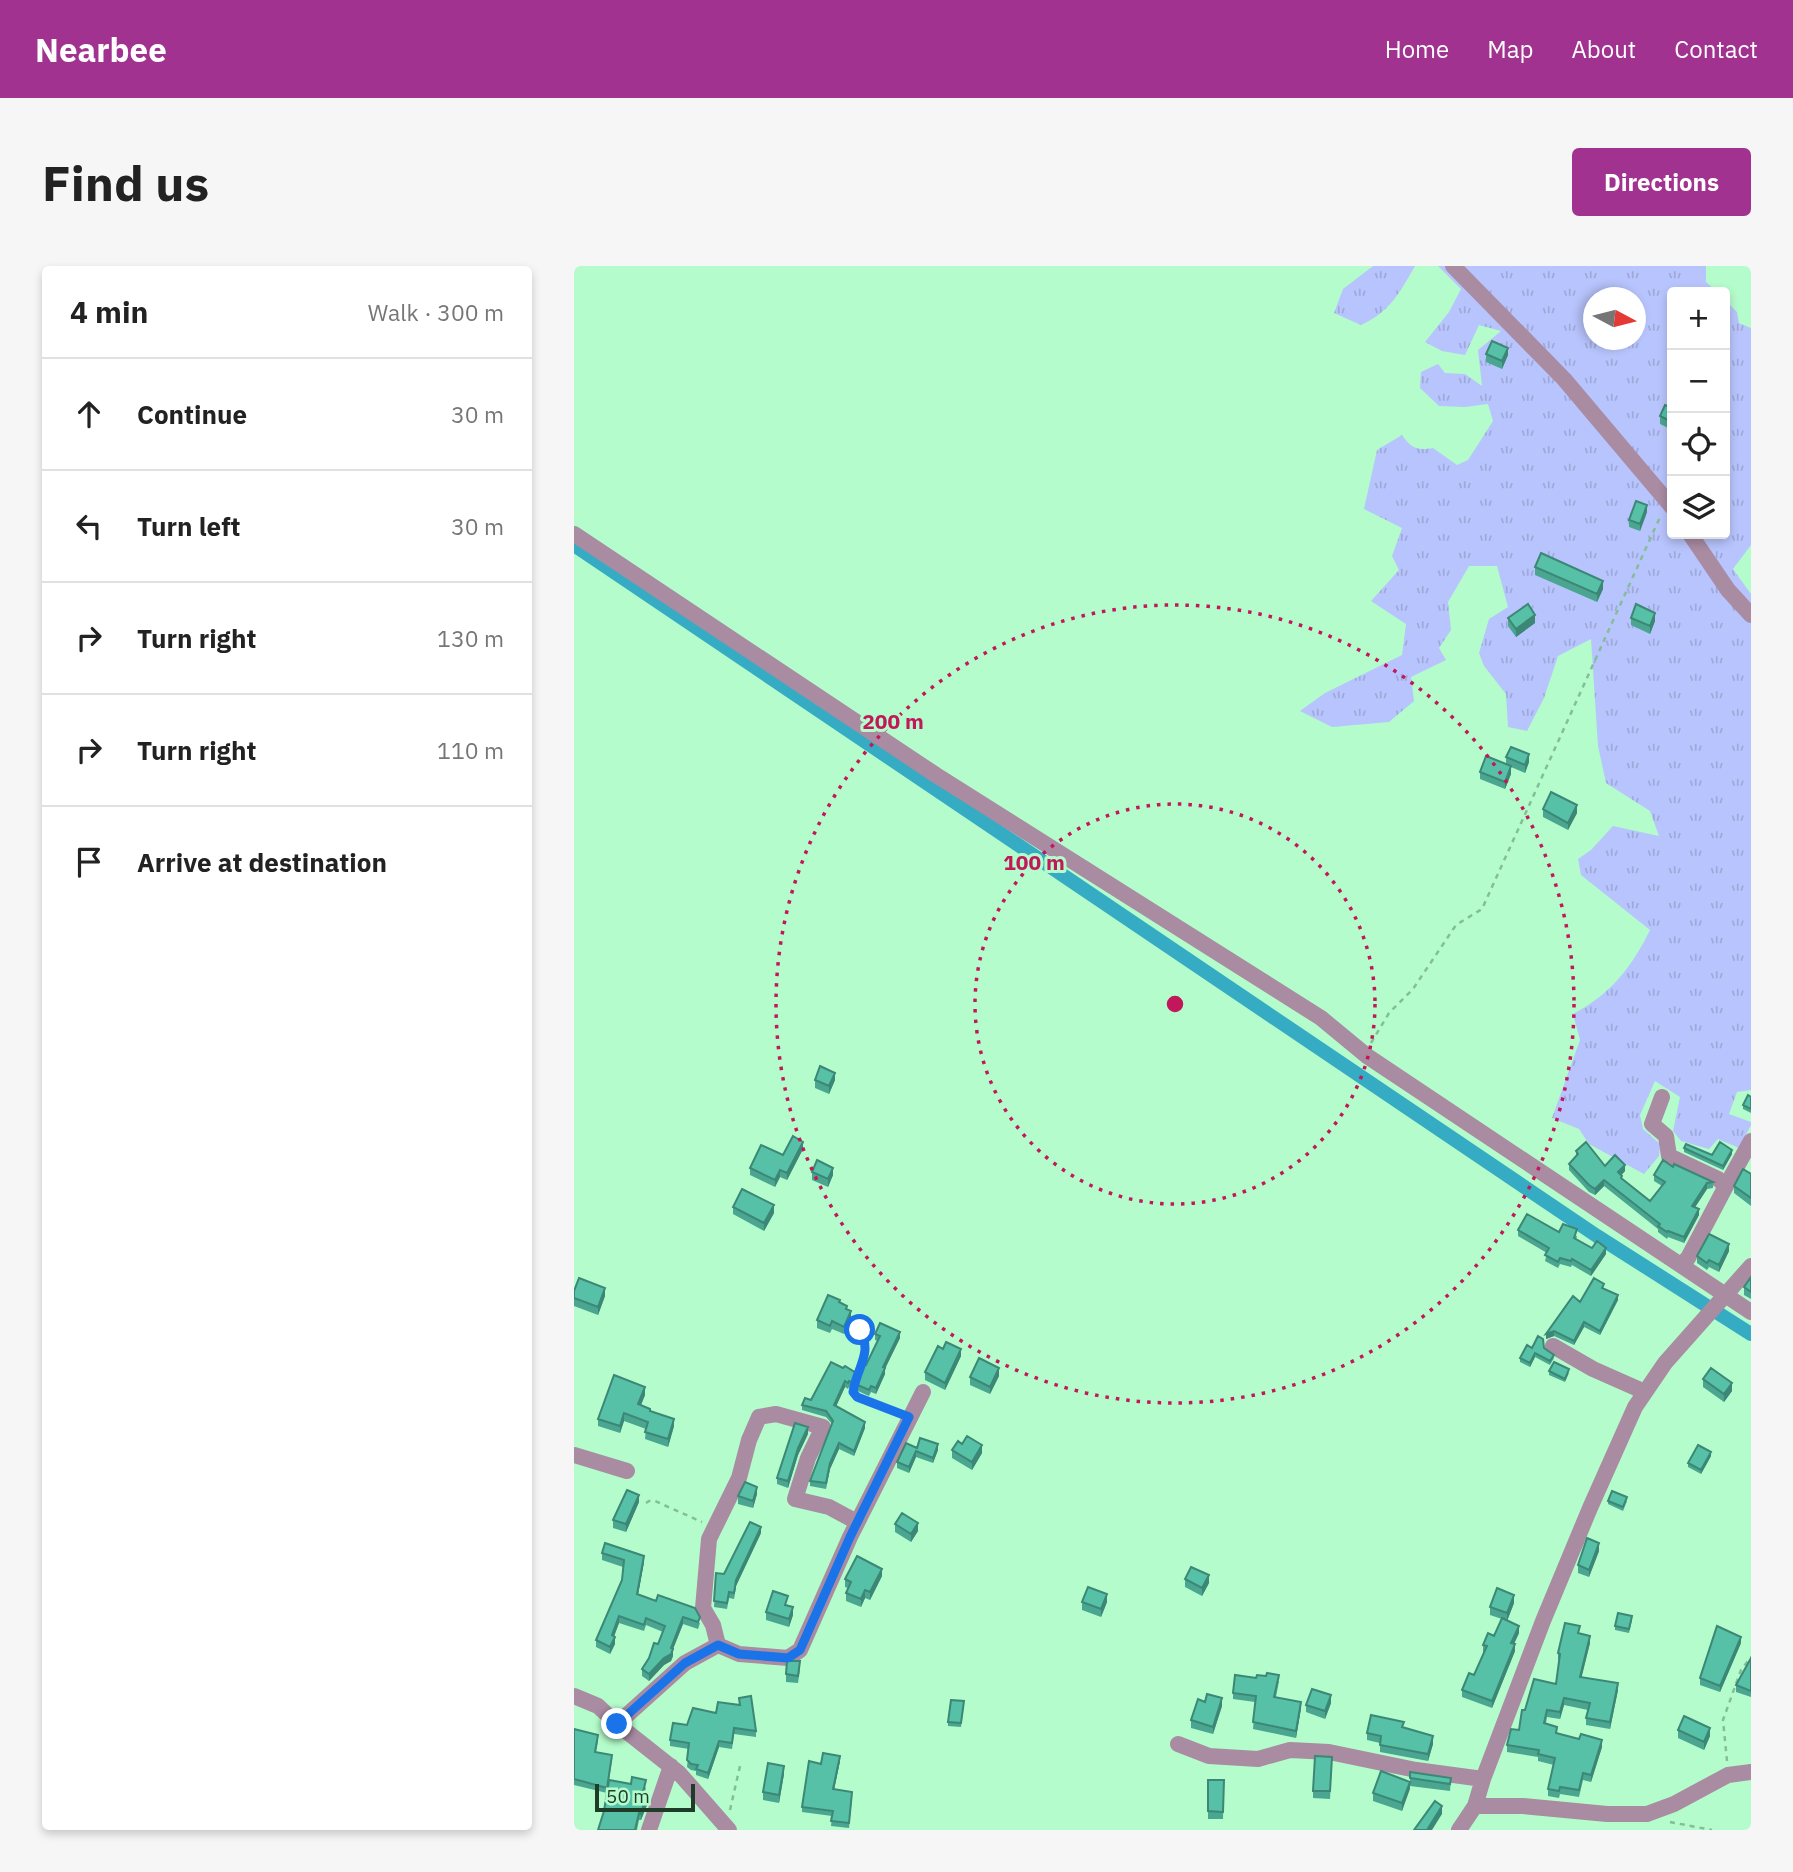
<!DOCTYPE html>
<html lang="en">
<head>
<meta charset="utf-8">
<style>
  :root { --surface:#fff; --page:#f6f6f6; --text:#222; --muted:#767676; --line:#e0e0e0; --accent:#a13290 }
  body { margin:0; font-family:"IBM Plex Sans",sans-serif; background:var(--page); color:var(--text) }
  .controls { position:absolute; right:21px; top:21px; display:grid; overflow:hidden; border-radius:7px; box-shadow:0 4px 10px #0003 }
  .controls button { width:63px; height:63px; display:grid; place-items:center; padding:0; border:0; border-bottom:2px solid var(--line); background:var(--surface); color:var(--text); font:35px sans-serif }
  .compass { position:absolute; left:1009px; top:21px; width:63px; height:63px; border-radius:50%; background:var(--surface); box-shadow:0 4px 10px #0003; rotate:97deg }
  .scale { position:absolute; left:21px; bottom:18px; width:100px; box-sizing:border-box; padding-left:7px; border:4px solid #1f3c29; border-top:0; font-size:19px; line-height:24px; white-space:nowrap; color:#1f3c29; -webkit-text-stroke:5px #b4fccb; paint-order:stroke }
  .stop { position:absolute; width:21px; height:21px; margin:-16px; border:5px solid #1a73e8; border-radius:50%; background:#fff }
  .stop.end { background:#1a73e8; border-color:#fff; box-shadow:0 2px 7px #0008 }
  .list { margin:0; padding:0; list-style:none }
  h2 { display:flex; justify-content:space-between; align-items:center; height:91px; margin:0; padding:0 28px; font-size:30px }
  h2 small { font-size:23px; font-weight:400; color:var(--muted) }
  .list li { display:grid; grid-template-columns:46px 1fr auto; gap:21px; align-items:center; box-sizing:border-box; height:112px; padding:0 28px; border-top:2px solid var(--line) }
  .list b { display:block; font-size:26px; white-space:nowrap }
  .list em { font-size:23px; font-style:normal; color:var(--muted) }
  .icon { flex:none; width:38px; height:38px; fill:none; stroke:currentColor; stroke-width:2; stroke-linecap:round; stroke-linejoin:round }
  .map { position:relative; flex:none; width:1177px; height:1564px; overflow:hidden; border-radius:7px }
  header { display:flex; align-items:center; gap:42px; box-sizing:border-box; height:98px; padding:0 35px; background:var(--accent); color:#fff }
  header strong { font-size:33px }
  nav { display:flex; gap:38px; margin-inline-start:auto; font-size:24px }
  .intro { display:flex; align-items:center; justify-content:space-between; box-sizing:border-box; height:168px; padding:0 42px }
  h1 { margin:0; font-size:49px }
  .button { padding:18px 32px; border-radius:7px; background:var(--accent); color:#fff; font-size:24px; font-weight:700 }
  main { display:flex; gap:42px; padding:0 42px }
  aside { flex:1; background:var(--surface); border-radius:7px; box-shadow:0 4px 10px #0003 }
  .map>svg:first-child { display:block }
</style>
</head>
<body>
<header>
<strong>Nearbee</strong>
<nav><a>Home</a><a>Map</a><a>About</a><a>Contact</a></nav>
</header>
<div class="intro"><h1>Find us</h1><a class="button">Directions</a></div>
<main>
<aside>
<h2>4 min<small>Walk · 300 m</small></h2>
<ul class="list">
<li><svg class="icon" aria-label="ahead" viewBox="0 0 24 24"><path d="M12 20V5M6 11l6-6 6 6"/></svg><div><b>Continue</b></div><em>30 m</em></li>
<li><svg class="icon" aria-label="left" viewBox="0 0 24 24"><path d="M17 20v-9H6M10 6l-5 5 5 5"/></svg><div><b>Turn left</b></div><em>30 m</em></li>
<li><svg class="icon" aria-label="right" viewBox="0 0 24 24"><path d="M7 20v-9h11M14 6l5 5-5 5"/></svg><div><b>Turn right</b></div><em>130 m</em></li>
<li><svg class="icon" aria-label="right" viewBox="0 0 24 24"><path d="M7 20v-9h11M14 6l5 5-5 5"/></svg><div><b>Turn right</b></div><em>110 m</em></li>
<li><svg class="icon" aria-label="arrive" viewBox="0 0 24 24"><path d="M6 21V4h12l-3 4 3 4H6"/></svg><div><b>Arrive at destination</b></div></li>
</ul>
</aside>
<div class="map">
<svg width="1177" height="1564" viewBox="0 0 1177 1564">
  <defs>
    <pattern id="grass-tufts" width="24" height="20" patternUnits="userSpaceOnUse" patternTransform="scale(1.75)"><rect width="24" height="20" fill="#b8c4fd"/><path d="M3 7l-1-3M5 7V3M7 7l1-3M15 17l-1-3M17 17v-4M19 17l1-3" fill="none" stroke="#9ea9d9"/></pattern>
  </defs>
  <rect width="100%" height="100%" fill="#b4fccb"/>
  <!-- grass -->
  <path fill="url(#grass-tufts)" fill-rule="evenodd" d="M799 0H841C826 26 816 46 787 59L760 47 769 23Z
    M864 0H1132V16L1143 26H1098V150L1086 158 1098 164V268H1151V34L1163 46 1165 57 1177 62V279L1159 303 1177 328V824L1163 826 1155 848 1177 856V859L1165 882 1144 873 1135 883 1107 875 1099 865 1106 831 1081 815 1066 849 1069 863 1086 878 1085 890 1070 908 1015 878 1005 863 978 852 1006 774 999 748C1036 729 1058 701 1076 664L1007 609 1004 593 1017 584 1039 560 1085 570 1076 545 1032 517 1024 480 1017 373 984 390 970 432 953 465 934 461 932 428 910 400 905 387 915 353 934 341 923 300H895L874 336 877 364 865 382 872 394 837 411 840 435 815 456 758 461 726 445 751 427 828 389 832 358 797 335 825 304 818 290 828 262 790 243 803 184 828 169C837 182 843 185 859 182L883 199 894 194 919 155 914 138 891 141 865 140 846 122 847 106 864 98 871 107 891 108 908 120 904 84 927 65 905 59 891 89 868 85 851 76 875 46 887 23ZM1020 32H1062V74H1020Z"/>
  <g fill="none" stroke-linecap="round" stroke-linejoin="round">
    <!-- canal -->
    <path stroke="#36acc4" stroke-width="14" d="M0 279 1023 970 1177 1068"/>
    <!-- path -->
    <path stroke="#84be97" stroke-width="2.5" stroke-dasharray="5 5" stroke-linecap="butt" d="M797 777 815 747 839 723 882 659 908 643 1087 249
      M282 1108 293 1077 283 1059
      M280 1121 279 1126 283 1131 323 1145
      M72 1237 75 1235H81L128 1256
      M1153 1495 1149 1454 1167 1404 1177 1391
      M156 1544 166 1500
      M1096 1556 1138 1564"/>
    <!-- minor -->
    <path stroke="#a98ba2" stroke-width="16" d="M879 0 990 113 1098 241
      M0 268 362 509 747 752 793 790 1177 1046
      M1116 268 1154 324 1177 349
      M1088 831 1078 858 1092 870 1095 890 1144 913 1152 920 1114 992 1107 999
      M1152 920 1177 875
      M979 1080 1019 1103 1071 1126
      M0 1189 53 1205
      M144 1379 139 1359 129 1342 135 1273 165 1212 175 1174 185 1151 202 1148 249 1161 234 1192 221 1233 255 1241 283 1256
      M0 1430 24 1440 43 1458 105 1507 155 1564
      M43 1458 111 1397 144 1379 165 1388 214 1392 226 1384 276 1271 349 1126
      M604 1478 635 1490 684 1493 716 1484 755 1486 842 1504 909 1513
      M901 1540H949L1033 1548H1073L1100 1538 1154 1509 1177 1506
      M75 1564 97 1500
      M885 1564 901 1540 909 1513 969 1355 1016 1242 1061 1141 1091 1097 1177 1000"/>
  </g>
  <!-- wall -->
  <path fill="#4aa690" d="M912 88 934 89 928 103 912 96Z
    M1098 142V164L1086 158V150Z
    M1073 246 1066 265 1055 261V254Z
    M961 301 1029 323 1023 336 961 309Z
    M934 352 961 357 942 371 934 360Z
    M1057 352 1081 355 1076 368 1057 359Z
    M932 491 955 496 951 507 937 501V508L931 523 906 513V506L932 498Z
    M969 543 1003 547 994 564 969 551Z
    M241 814H261L255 828 241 822Z
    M1177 831V847L1169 843V839Z
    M1110 882 1138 889 1158 888 1149 904 1110 886Z
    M229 883 213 914 206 911 201 921 176 909V902Z
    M1002 885 1031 900 1051 905 1047 909 1048 913 1076 935 1088 920 1080 915V909L1099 901 1139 916V922L1133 923 1121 941 1125 949 1110 977 1094 971 1093 973 1084 966V963L1030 920 1021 929 1015 926 995 904V898L1002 891Z
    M238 906 259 909 254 921 238 914Z
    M1177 908V940L1160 927V920Z
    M159 941 200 947 190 965 159 948Z
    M944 964 985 966 1003 970 1002 974 1018 982 1032 988 1017 1010 998 999 997 1001 986 998 984 1002 971 995 973 987 944 970Z
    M1155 985 1145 1006 1135 1001 1133 1004 1123 997V990Z
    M1177 1011V1033L1170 1029V1021Z
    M1030 1023 1044 1034 1026 1069 1010 1061 1000 1079 980 1070 972 1073 1006 1036Z
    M0 1025 31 1030 24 1049 0 1040Z
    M266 1036 273 1044 277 1053 270 1068 258 1063 256 1067 243 1062V1054Z
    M301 1068 326 1072 311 1102V1108L302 1128 297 1126 295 1130 275 1121 274 1123 271 1121 262 1140 291 1162 280 1190 265 1183 256 1203 252 1223 236 1220V1215L258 1158 252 1151 228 1144V1139L237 1134 269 1102 284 1108 292 1099 304 1075 301 1074Z
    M958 1082H970L980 1092 976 1099 961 1091 956 1101 946 1096V1092Z
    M387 1090 371 1124 351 1114V1106Z
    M975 1105 995 1107 991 1116 975 1109Z
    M425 1110 416 1128 396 1119V1111Z
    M1129 1113 1158 1125 1150 1136 1129 1121Z
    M71 1129 67 1139 100 1160 94 1181 71 1173 72 1163 50 1155 46 1167 24 1160V1153Z
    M234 1168 224 1189 214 1222 203 1218V1212Z
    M388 1178 408 1187 398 1204 378 1192V1184Z
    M343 1182 364 1184 359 1197 342 1191 335 1207 323 1202V1196Z
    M1137 1190 1127 1208 1114 1201V1197Z
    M183 1228 179 1242 164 1238V1230Z
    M1034 1235H1053L1049 1245 1034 1238Z
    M65 1236 52 1266 39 1262V1254Z
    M321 1258 344 1265 337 1276 321 1266Z
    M187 1267 162 1320 160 1333 155 1332 153 1343 140 1341 142 1307 150 1308Z
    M1025 1285 1015 1311 1004 1307V1299Z
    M28 1287 70 1296 64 1328 126 1357 124 1363 109 1358 99 1383V1390L97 1395 90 1399 75 1415 68 1410V1403L84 1378 89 1366 72 1359 70 1365 45 1357 40 1370 41 1378 36 1388 22 1381V1374L48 1314 49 1301 28 1294Z
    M308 1310 296 1334 291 1332 287 1341 272 1335V1327L274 1322 271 1321V1313Z
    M611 1313 635 1317 628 1330 611 1321Z
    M508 1336H533L527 1351 508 1344Z
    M940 1337 933 1355 945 1367 940 1378 941 1385 918 1442 888 1431V1424L900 1409 910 1386H909V1379L920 1370 928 1353 916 1349V1341Z
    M214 1338 213 1339 219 1349 215 1361 192 1354V1346Z
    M1058 1354 1055 1367 1041 1364V1360Z
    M1006 1367 1016 1377 1007 1411 1044 1424 1036 1463 1012 1459V1452L1014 1444 990 1439 986 1453 973 1451 972 1457 983 1467 1028 1481 1017 1516 1009 1514 1005 1531 986 1528 985 1532 974 1530V1523L980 1499 964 1495V1491L933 1486V1479L945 1464 951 1444 982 1418 985 1394H984V1387Z
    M1167 1377 1146 1426 1126 1419V1412Z
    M1177 1392V1431L1162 1426V1419Z
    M226 1403 224 1417 212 1416V1408Z
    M705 1415 702 1431 727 1442 722 1472 679 1463 681 1436 659 1433V1427Z
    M165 1432 182 1465V1471L160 1468 158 1483 145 1481 134 1513 122 1509V1505L117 1504 113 1501 115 1483 96 1480V1474L113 1459 165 1439Z
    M757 1437 751 1453 732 1446V1439Z
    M390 1439 387 1461 374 1460V1456Z
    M648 1440 639 1468 617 1462V1454Z
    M830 1462 859 1478 854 1495 806 1486V1477L793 1474V1467Z
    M0 1463 24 1475 22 1486 38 1494 33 1527 0 1519Z
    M1104 1464 1136 1470 1130 1484 1104 1472Z
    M266 1495 260 1524 278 1532 275 1562 257 1560 258 1550 228 1546V1541L247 1498Z
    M758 1499 756 1533 739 1532V1525Z
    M836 1506 877 1512 876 1525 836 1520 828 1545 799 1535V1527L836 1515Z
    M210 1508 205 1537 189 1534V1526Z
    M634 1514H650L649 1553H634Z
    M72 1521 71 1527 73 1534V1539L67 1554H65L63 1564H24Z"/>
  <!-- shaded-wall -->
  <path fill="#3c8775" d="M934 82V89L928 103V95Z
    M1073 239V246L1066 265V258Z
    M1029 315V323L1023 336V328Z
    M1081 347V355L1076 368V360Z
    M961 349V357L942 371V363Z
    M955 488V496L951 507V499Z
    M937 500V508L931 523V516Z
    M1003 539V547L994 564V557Z
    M261 807V814L255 828V820Z
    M229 876V883L213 914V907Z
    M1158 884V888L1149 904V900Z
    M1051 899V905L1044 913V906Z
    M259 902V909L254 921V913Z
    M206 904V911L201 921V914Z
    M1030 914V920L1021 929V923Z
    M1133 917V923L1118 946V940Z
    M200 939V947L190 965V957Z
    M1125 943V949L1110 977V971Z
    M1155 978V985L1145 1006V999Z
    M1032 982V988L1017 1010V1004Z
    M31 1022V1030L24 1049V1041Z
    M1044 1029V1034L1026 1069V1065Z
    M277 1045V1053L270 1068V1061Z
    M1010 1056V1061L1000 1079V1075Z
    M980 1065V1070L972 1073V1068Z
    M326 1066V1072L309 1107V1101Z
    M387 1083V1090L371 1124V1117Z
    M961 1087V1091L956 1101V1097Z
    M311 1102V1108L302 1128V1122Z
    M425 1102V1110L416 1128V1121Z
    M271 1115V1121L260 1145V1139Z
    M1158 1117V1125L1150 1136V1128Z
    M71 1121V1129L64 1146V1138Z
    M50 1147V1155L46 1167V1160Z
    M100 1153V1160L94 1181V1173Z
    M291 1156V1162L280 1190V1185Z
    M234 1161V1168L224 1189 214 1222V1215L224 1182Z
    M265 1177V1183L256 1203 252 1223 256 1197Z
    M364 1178V1184L359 1197V1192Z
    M408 1179V1187L398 1204V1196Z
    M342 1185V1191L335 1207V1201Z
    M1137 1186V1190L1127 1208V1204Z
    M183 1221V1228L179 1242V1235Z
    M65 1229V1236L52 1266V1258Z
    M344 1257V1265L337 1276V1268Z
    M187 1261V1267L162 1320 160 1333 162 1314Z
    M1025 1277V1285L1015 1311V1304Z
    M70 1290V1296L63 1335V1328Z
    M308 1303V1310L296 1334V1326Z
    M635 1309V1317L628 1330V1322Z
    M291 1324V1332L287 1341V1333Z
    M533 1328V1336L527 1351V1343Z
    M940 1329V1337L933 1355V1347Z
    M219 1341V1349L215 1361V1353Z
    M45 1350V1357L38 1376V1369Z
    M109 1351V1358L99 1383V1390L97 1395 90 1399 75 1415V1408L97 1382Z
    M945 1360V1367L937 1384V1377Z
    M1016 1370V1377L1006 1418V1411Z
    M41 1371V1378L36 1388V1381Z
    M1167 1371V1377L1146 1426V1420Z
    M941 1378V1385L918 1442V1435Z
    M1044 1417V1424L1036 1463V1456Z
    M757 1429V1437L751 1453V1445Z
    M648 1432V1440L639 1468V1461Z
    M990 1432V1439L986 1453V1446Z
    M727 1436V1442L722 1472V1465Z
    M1136 1462V1470L1130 1484V1476Z
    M859 1470V1478L854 1495V1488Z
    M1028 1474V1481L1017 1516V1509Z
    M145 1475V1481L134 1513V1507Z
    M266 1490V1495L259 1529V1523Z
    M210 1500V1508L205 1537V1529Z
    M836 1516V1523L828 1545V1537Z
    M73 1527V1539L67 1554V1548Z
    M868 1540V1548L858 1564H853Z"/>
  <!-- building -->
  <path fill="#56c1a7" stroke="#3c8775" stroke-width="2" d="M918 75 934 82 928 95 912 88Z
    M1091 139 1098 142V156L1086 150Z
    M1062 235 1073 239 1066 258 1055 254Z
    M967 287 1029 315 1023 328 961 301Z
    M954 338 961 349 942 363 934 352Z
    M1062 338 1081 347 1076 360 1057 352Z
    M937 481 955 488 951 499 932 491Z
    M912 490 937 500 931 516 906 506Z
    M977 526 1003 539 994 557 969 543Z
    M246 800 261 807 255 820 241 814Z
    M1174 829 1177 831V843L1169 839Z
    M219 870 229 876 213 907 206 904 201 914 176 902 187 879 209 889Z
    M1012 876 1031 900 1041 889 1051 899 1044 906 1048 910 1047 912 1076 935 1091 916 1080 909 1089 894 1099 901 1100 898 1139 916 1133 917 1118 940 1125 943 1110 971 1094 965 1093 966 1084 960 1086 958 1030 914 1021 923 1015 919 995 898 1004 888 1002 885Z
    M1146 876 1158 884 1149 900 1110 882 1112 878 1138 889Z
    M243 894 259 902 254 913 238 906Z
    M1169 903 1177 908V932L1160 920Z
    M168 923 200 939 190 957 159 941Z
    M953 948 985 966 989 958 1003 963 1000 972 1018 982 1023 975 1032 982 1017 1004 998 993 997 995 986 992 984 996 971 989 975 982 944 964Z
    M1135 968 1155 978 1145 999 1135 994 1133 997 1123 990Z
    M1177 1011V1026L1170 1021Z
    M5 1012 31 1022 24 1041 0 1032V1025Z
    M1020 1012 1030 1018 1028 1022 1044 1029 1026 1065 1010 1056 1000 1075 980 1065 972 1068 999 1030 1006 1036Z
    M254 1029 266 1034 265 1036 273 1040 272 1043 277 1045 270 1061 258 1055 256 1060 243 1054Z
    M306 1057 326 1066 309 1101 311 1102 302 1122 297 1120 295 1124 275 1115 274 1117 271 1115 260 1139 291 1156 280 1185 265 1177 256 1197 252 1217 236 1215 259 1155 252 1145 228 1139 231 1132 237 1134 257 1096 269 1102 271 1100 284 1108 289 1098 292 1099 306 1070 301 1068Z
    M964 1070 969 1073 970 1082 980 1089 976 1095 961 1087 956 1097 946 1092 953 1079 958 1082Z
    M372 1076 387 1083 371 1117 351 1106 364 1080 369 1083Z
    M405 1092 425 1102 416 1121 396 1111Z
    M980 1096 995 1103 991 1113 975 1105Z
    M1137 1102 1158 1117 1150 1128 1129 1113Z
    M40 1109 71 1121 64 1138 76 1143V1145L100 1153 94 1173 71 1166 74 1156 50 1147 46 1160 24 1153Z
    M221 1157 234 1161 224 1182 214 1215 203 1212Z
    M393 1170 408 1179 398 1196 378 1184 384 1175 388 1178Z
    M346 1172 364 1178 359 1192 342 1185 335 1201 323 1196 332 1177 343 1182Z
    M1124 1179 1137 1186 1127 1204 1114 1197Z
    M171 1216 183 1221 179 1235 164 1230Z
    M53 1224 65 1229 52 1258 39 1254Z
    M1038 1225 1053 1231 1049 1241 1034 1235Z
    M328 1247 344 1257 337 1268 321 1258Z
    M176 1256 187 1261 162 1314 160 1327 155 1326 153 1337 140 1335 142 1307 150 1308Z
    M1013 1272 1025 1277 1015 1304 1004 1299Z
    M31 1277 70 1290 63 1328 82 1335 84 1329 121 1342 126 1351 124 1356 109 1351 97 1382 99 1383 97 1388 90 1392 75 1408 68 1403 75 1392 80 1377 84 1378 91 1360 72 1352 70 1359 45 1350 38 1369 41 1371 36 1381 22 1374 48 1314 50 1294 28 1287Z
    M283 1290 308 1303 296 1326 291 1324 287 1333 272 1327 277 1316 271 1313Z
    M617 1301 635 1309 628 1322 611 1313Z
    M514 1321 533 1328 527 1343 508 1336Z
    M923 1322 940 1329 933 1347 916 1341Z
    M199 1325 214 1330 211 1339 219 1341 215 1353 192 1346Z
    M1044 1347 1058 1350 1055 1363 1041 1360Z
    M928 1352 945 1360 937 1377 941 1378 918 1435 888 1424 895 1407 900 1409 913 1380 909 1379 914 1367 920 1370Z
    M991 1357 1006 1360 1004 1367 1016 1370 1006 1411 1044 1417 1036 1456 1012 1452 1016 1437 990 1432 986 1446 973 1444 970 1457 983 1461 982 1467 1005 1473 1007 1468 1028 1474 1017 1509 1009 1507 1005 1524 986 1521 985 1525 974 1523 981 1492 964 1488 965 1484 933 1479 937 1463 945 1464 948 1444H951L960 1413 982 1418 986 1388 984 1387Z
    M1143 1360 1167 1371 1146 1420 1126 1412Z
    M1177 1392V1425L1162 1419Z
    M213 1395H226L224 1410 212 1408Z
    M693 1407 705 1409 700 1431 727 1436 722 1465 679 1456 682 1430 659 1427 661 1409 682 1412 683 1409 692 1410Z
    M738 1423 757 1429 751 1445 732 1439Z
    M633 1428 648 1432 639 1461 617 1454 624 1433 631 1436Z
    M177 1430 182 1465 160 1462 158 1477 145 1475 134 1507 122 1503 124 1499 117 1498 113 1494 115 1477 96 1474 99 1457 113 1459 119 1442 142 1447 144 1436 166 1439 165 1432Z
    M377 1434 390 1435 387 1457 374 1456Z
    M797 1449 830 1456 828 1461 859 1470 854 1488 806 1479 807 1470 793 1467Z
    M1110 1450 1136 1462 1130 1476 1104 1464Z
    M0 1463 24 1469 21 1486 38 1489 33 1522 0 1513Z
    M249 1487 266 1490 259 1523 278 1526 275 1557 257 1555 259 1545 228 1541 235 1495 247 1498Z
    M741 1490 758 1491 756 1525H739Z
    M194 1497 210 1500 205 1529 189 1526Z
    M807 1505 836 1516 828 1537 799 1527Z
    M836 1506 877 1512 876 1518 836 1512Z
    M58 1511 72 1514 69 1526 73 1527 67 1548 65 1547 61 1564H24L30 1545 35 1514 57 1518Z
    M634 1514H650L649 1546 634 1545Z
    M861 1535 868 1540 853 1564H840Z"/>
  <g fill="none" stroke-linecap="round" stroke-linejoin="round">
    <!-- route -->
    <path stroke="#1a73e8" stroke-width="9" d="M43 1458 111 1397 144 1379 165 1388 214 1392 226 1384 276 1271 335 1151 283 1131 279 1126C283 1100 299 1088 286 1064"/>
  </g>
  <!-- distance rings -->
  <g fill="none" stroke="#c2185b" stroke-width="3.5" stroke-dasharray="3.5 7">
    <circle cx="601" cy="738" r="200"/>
    <circle cx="601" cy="738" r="399"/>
  </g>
  <circle cx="601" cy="738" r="10" fill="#c2185b" stroke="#b4fccb" stroke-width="3.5"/>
  <g font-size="21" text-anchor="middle" font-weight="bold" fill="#c2185b" stroke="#b4fccb" stroke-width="6" stroke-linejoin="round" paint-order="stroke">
    <text x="319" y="463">200 m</text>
    <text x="460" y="604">100 m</text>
  </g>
</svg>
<div class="controls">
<button>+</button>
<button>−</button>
<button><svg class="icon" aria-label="locate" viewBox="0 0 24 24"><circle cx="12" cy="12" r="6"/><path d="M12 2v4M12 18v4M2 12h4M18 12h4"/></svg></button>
<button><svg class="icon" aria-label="layers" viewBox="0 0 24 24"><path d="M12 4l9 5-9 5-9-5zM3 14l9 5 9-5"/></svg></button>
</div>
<svg class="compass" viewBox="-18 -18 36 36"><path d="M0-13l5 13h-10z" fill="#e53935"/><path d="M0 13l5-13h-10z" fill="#767676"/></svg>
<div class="scale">50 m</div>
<div class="stop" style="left:286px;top:1064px"></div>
<div class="stop end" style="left:43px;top:1458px"></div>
</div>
</main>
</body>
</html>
